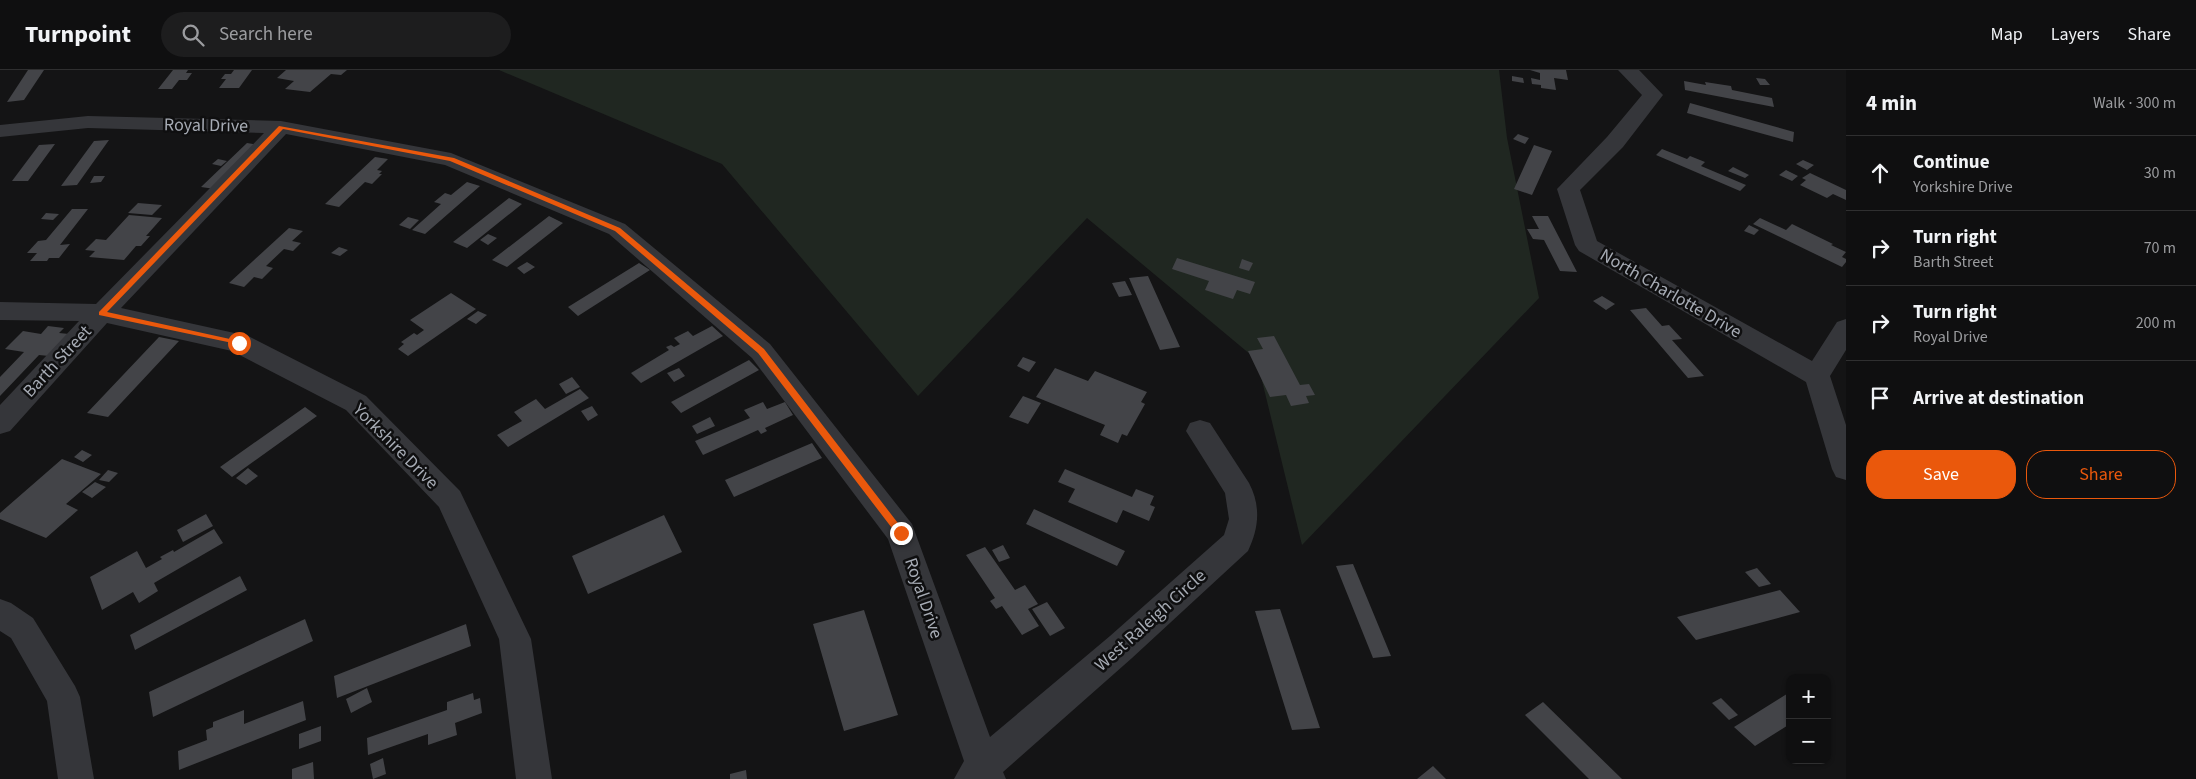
<!DOCTYPE html>
<html lang="en">
<head>
<meta charset="utf-8">
<style>
  :root { --surface:#0f0f10; --page:#1d1d1e; --text:#f1f3f6; --muted:#9b9c9f; --line:#2f2f30; --accent:#ea580c }
  body { margin:0; font-family:"Source Sans 3",sans-serif; background:var(--page); color:var(--text) }
  .controls { position:absolute; right:15px; bottom:15px; display:grid; overflow:hidden; border-radius:10px; box-shadow:0 1px 4px #0004 }
  .controls button { width:45px; height:45px; display:grid; place-items:center; padding:0; border:0; border-bottom:1px solid var(--line); background:var(--surface); color:var(--text); font:25px sans-serif }
  .stop { position:absolute; width:15px; height:15px; margin:-11px; border:4px solid #ea580c; border-radius:50%; background:#fff }
  .stop.end { background:#ea580c; border-color:#fff; box-shadow:0 1px 5px #0008 }
  .list { margin:0; padding:0; list-style:none }
  h2 { display:flex; justify-content:space-between; align-items:center; height:65px; margin:0; padding:0 20px; font-size:21px }
  h2 small { font-size:16px; font-weight:400; color:var(--muted) }
  .list li { display:grid; grid-template-columns:32px 1fr auto; gap:15px; align-items:center; box-sizing:border-box; height:75px; padding:0 20px; border-top:1px solid var(--line) }
  .list b { display:block; font-size:19px; white-space:nowrap }
  .list p { margin:0; font-size:16px; white-space:nowrap; color:var(--muted) }
  .list em { font-size:16px; font-style:normal; color:var(--muted) }
  .actions { display:flex; gap:10px; padding:15px 20px }
  .actions a { flex:1; padding:11px 0; border:1px solid var(--accent); border-radius:20px; text-align:center; font-size:18px; color:var(--accent) }
  .actions .main { background:var(--accent); color:#fff }
  .icon { flex:none; width:28px; height:28px; fill:none; stroke:currentColor; stroke-width:2; stroke-linecap:round; stroke-linejoin:round }
  .map { position:relative; flex:none; width:1846px; height:709px; overflow:hidden }
  header { display:flex; align-items:center; gap:30px; box-sizing:border-box; height:70px; padding:0 25px; background:var(--surface); border-bottom:1px solid var(--line) }
  header strong { font-size:24px }
  nav { display:flex; gap:28px; margin-inline-start:auto; font-size:18px }
  .search { width:350px; height:45px; background:var(--page); display:flex; align-items:center; gap:12px; box-sizing:border-box; padding:0 18px; border-radius:28px; color:var(--muted); font-size:19px }
  main { display:flex }
  aside { flex:1; background:var(--surface) }
  .map>svg:first-child { display:block }
</style>
</head>
<body>
<header>
<strong>Turnpoint</strong>
<div class="search"><svg class="icon" aria-label="search" viewBox="0 0 24 24"><circle cx="10" cy="10" r="6"/><path d="M15 15l6 6"/></svg>Search here</div>
<nav><a>Map</a><a>Layers</a><a>Share</a></nav>
</header>
<main>
<div class="map">
<svg width="1846" height="709" viewBox="0 0 1846 709">
  <rect width="100%" height="100%" fill="#141415"/>
  <!-- green -->
  <path fill="#202721" d="M499 0H1499L1507 68 1539 228 1302 475 1257 290 1087 148 918 326 722 94Z"/>
  <!-- building -->
  <path fill="#434448" d="M28 0H44L24 30 7 32Z
    M173 0H188L186 3H192L187 10H179L172 19H158Z
    M234 0H252L239 18H219L226 9H221L225 4H231Z
    M286 0H347L341 5 331 4 310 22 285 19 294 11 277 8Z
    M1530 0H1566L1568 10 1554 8 1556 20 1541 18V15L1532 14 1531 8 1540 10V3Z
    M1512 6 1523 8 1524 13 1512 11Z
    M1756 8 1765 9 1770 15H1760Z
    M1684 11 1706 15 1705 12 1731 16 1732 20 1772 28 1774 37 1685 20Z
    M1690 33 1794 62 1793 72 1687 43Z
    M1518 64 1529 68 1525 74 1513 69Z
    M109 70 77 115 61 116 94 71Z
    M247 73 260 75 215 119 201 117Z
    M55 74 28 111H12L39 75Z
    M1534 75 1552 81 1532 125 1514 119Z
    M1662 79 1687 89 1690 86 1705 92 1701 96 1746 115 1740 121 1656 85Z
    M375 87 388 89 377 100 382 101 379 104H382L372 114 365 112 339 137 325 134Z
    M218 89 227 91 221 96 212 94Z
    M1803 90 1814 95 1807 100 1796 94Z
    M1733 97 1749 105 1745 108 1728 101Z
    M1786 100 1798 106 1792 111 1779 105Z
    M1810 103 1846 120V130L1833 124 1827 128 1800 115 1806 110 1802 108Z
    M94 106H105L101 112 90 113Z
    M467 112 480 116 425 164 412 160 441 134 434 132 445 123 451 125Z
    M509 128 522 134 467 178 453 172Z
    M138 133 162 135 152 145 128 143Z
    M72 139H88L60 175 70 174 59 188H49L47 191H30L37 183H27L38 171 46 170Z
    M46 143 59 144 53 150 41 149Z
    M129 145 162 148 146 166H150L141 176H136L124 190 89 187 95 181 85 180 96 169 106 170Z
    M549 146 563 153 507 197 492 190Z
    M1532 146H1548L1577 202 1560 201 1544 170 1533 169 1527 159H1539Z
    M408 147 419 150 410 159 399 155Z
    M1760 148 1786 160 1792 154 1833 174 1831 175 1846 182 1842 187 1846 189V192L1842 197 1753 154Z
    M1749 155 1759 160 1754 165 1744 161Z
    M289 158 303 161 292 171 301 173 293 181 284 179 266 196 273 198 262 209 254 207 244 217 229 213Z
    M488 164 497 168 488 175 480 170Z
    M339 177 348 180 340 186 331 183Z
    M1177 188 1255 212 1250 224 1237 220 1233 229 1205 220 1209 211 1172 199Z
    M1242 189 1253 193 1249 201 1239 198Z
    M527 192 535 197 524 204 517 198Z
    M639 193 650 200 578 246 568 237Z
    M1148 206 1180 277 1160 280 1129 208Z
    M1125 211 1132 225 1119 227 1112 213Z
    M451 223 476 239 408 286 398 279 404 274 401 272 414 263 417 265 424 260 410 250Z
    M1602 226 1615 234 1606 240 1593 231Z
    M1646 238 1662 256 1669 255 1682 269 1672 270 1704 306 1688 308 1630 240Z
    M478 241 487 245 476 254 467 249Z
    M48 256 64 258 59 263 69 264 49 286 39 285 0 326V307L24 282 5 279 23 261 41 264Z
    M712 256 723 266 641 313 631 303 669 280 666 277 671 275 674 277 680 274 674 268 688 261 693 266Z
    M1274 266 1300 315 1309 314 1315 325 1306 326 1309 333 1291 336 1286 325 1270 327 1248 281 1263 279 1257 268Z
    M159 267 179 271 108 347 87 343Z
    M1023 287 1036 292 1029 302 1017 296Z
    M749 290 759 300 681 343 671 332Z
    M679 298 685 306 674 312 667 303Z
    M1055 298 1088 311 1095 301 1147 322 1141 332 1145 334 1127 366 1122 364 1118 373 1100 365 1105 355 1036 327Z
    M572 307 580 317 566 324 559 314Z
    M580 319 589 328 508 377 497 365 522 351 514 342 536 329 545 339Z
    M1023 326 1041 333 1028 354 1009 347Z
    M763 332 767 339 785 332 793 345 765 358 767 361 761 364 758 360 703 385 695 371 750 348 744 340Z
    M592 336 598 345 588 351 581 341Z
    M305 337 317 346 232 407 220 397Z
    M710 347 715 356 697 364 692 356Z
    M812 373 822 388 734 427 725 410Z
    M82 380 92 385 83 392 74 387Z
    M62 389 101 404 66 434 78 440 46 468 0 449V443Z
    M248 398 258 406 246 415 236 408Z
    M1065 399 1132 427 1136 419 1154 426 1150 435 1155 437 1149 451 1123 440 1117 453 1068 432 1075 419 1058 412Z
    M108 400 118 403 109 412 99 410Z
    M95 412 106 417 92 428 82 422Z
    M1034 439 1125 481 1117 496 1026 454Z
    M206 444 213 456 183 472 177 460Z
    M664 445 682 482 588 524 572 486Z
    M214 459 223 473 154 513 158 521 139 533 133 522 102 540 90 507 137 481 146 498 162 489 160 487 173 480 174 482Z
    M1003 475 1010 488 999 492 992 480Z
    M985 477 1015 520 1025 515 1038 534 1028 539 1039 556 1022 565 1002 536 996 539 990 531 995 528 966 485Z
    M1353 494 1391 586 1373 588 1336 496Z
    M1757 498 1771 514 1759 517 1745 502Z
    M240 506 247 520 135 580 130 565Z
    M1780 520 1800 542 1696 570 1677 547Z
    M1047 532 1065 558 1050 566 1032 539Z
    M1280 539 1320 658 1292 660 1255 541Z
    M864 540 898 645 844 661 813 554Z
    M305 549 313 571 153 647 149 622Z
    M466 554 471 576 337 628 334 606Z
    M367 618 372 632 351 643 346 629Z
    M1790 622V654L1755 676 1734 657Z
    M473 623 474 630 480 628 482 643 455 653 457 665 428 675V664L368 685 367 668 447 640V632Z
    M1721 628 1738 645 1729 650 1712 633Z
    M303 631 306 650 179 700 178 681 207 670 206 660 213 657V652L244 640V654Z
    M1543 632 1622 709H1589L1525 645Z
    M321 656V671L299 679V664Z
    M383 688 386 704 373 709 370 694Z
    M313 692 314 709H292V699Z
    M1433 696 1446 709H1417Z
    M746 700 747 709H730V704Z"/>
  <g fill="none" stroke-linecap="round" stroke-linejoin="round">
    <!-- street -->
    <path fill="#35363a" fill-rule="evenodd" d="M1618 0H1639L1663 25 1623 77 1580 120 1597 171 1812 291 1837 252 1846 249V280L1830 306 1846 355V410L1836 407 1832 399 1806 312 1579 181 1575 175 1557 119 1607 67 1642 25Z
      M88 46 281 51 451 83 625 154 770 274 912 454 990 667 1110 566 1224 465 1229 449 1225 423 1186 361 1190 353 1200 350 1210 353 1249 413C1261 436 1259 458 1248 481L1132 588 1003 702 1006 709H954L964 691 888 469 752 288 609 164 445 95 286 64 121 238 248 266 366 326 460 421 531 569 552 709H516L499 569 439 437 346 340 232 281 107 253 10 361 0 364V335L79 251 0 250V232L96 234 264 63 88 58 0 67V55Z
      M0 529 11 533 33 548 75 616 80 627 94 709H58L47 631 11 568 0 561Z"/>
  </g>
  <!-- route -->
  <path fill="#ea580c" d="M279 56 454 88 620 158 764 279 904 461V466H898L758 283 615 161 450 91 283 59 107 242 239 271H242V275L99 245V242Z"/>
  <g text-anchor="middle" stroke-width="5" stroke-linejoin="round" paint-order="stroke">
    <!-- street labels -->
    <g font-size="18" fill="#a6abb4" stroke="#0f0f10">
      <text transform="translate(206 55) rotate(1)" y="6">Royal Drive</text>
      <text transform="translate(1671 223) rotate(30)" y="6">North Charlotte Drive</text>
      <text transform="translate(57 291) rotate(-47)" y="6">Barth Street</text>
      <text transform="translate(396 376) rotate(45)" y="6">Yorkshire Drive</text>
      <text transform="translate(924 528) rotate(71)" y="6">Royal Drive</text>
      <text transform="translate(1150 550) rotate(-42)" y="6">West Raleigh Circle</text>
    </g>
  </g>
</svg>
<div class="controls">
<button>+</button>
<button>−</button>
</div>
<div class="stop" style="left:239px;top:273px"></div>
<div class="stop end" style="left:901px;top:463px"></div>
</div>
<aside>
<h2>4 min<small>Walk · 300 m</small></h2>
<ul class="list">
<li><svg class="icon" aria-label="ahead" viewBox="0 0 24 24"><path d="M12 20V5M6 11l6-6 6 6"/></svg><div><b>Continue</b><p>Yorkshire Drive</p></div><em>30 m</em></li>
<li><svg class="icon" aria-label="right" viewBox="0 0 24 24"><path d="M7 20v-9h11M14 6l5 5-5 5"/></svg><div><b>Turn right</b><p>Barth Street</p></div><em>70 m</em></li>
<li><svg class="icon" aria-label="right" viewBox="0 0 24 24"><path d="M7 20v-9h11M14 6l5 5-5 5"/></svg><div><b>Turn right</b><p>Royal Drive</p></div><em>200 m</em></li>
<li><svg class="icon" aria-label="arrive" viewBox="0 0 24 24"><path d="M6 21V4h12l-3 4 3 4H6"/></svg><div><b>Arrive at destination</b></div></li>
</ul>
<div class="actions"><a class="main">Save</a><a>Share</a></div>
</aside>
</main>
</body>
</html>
